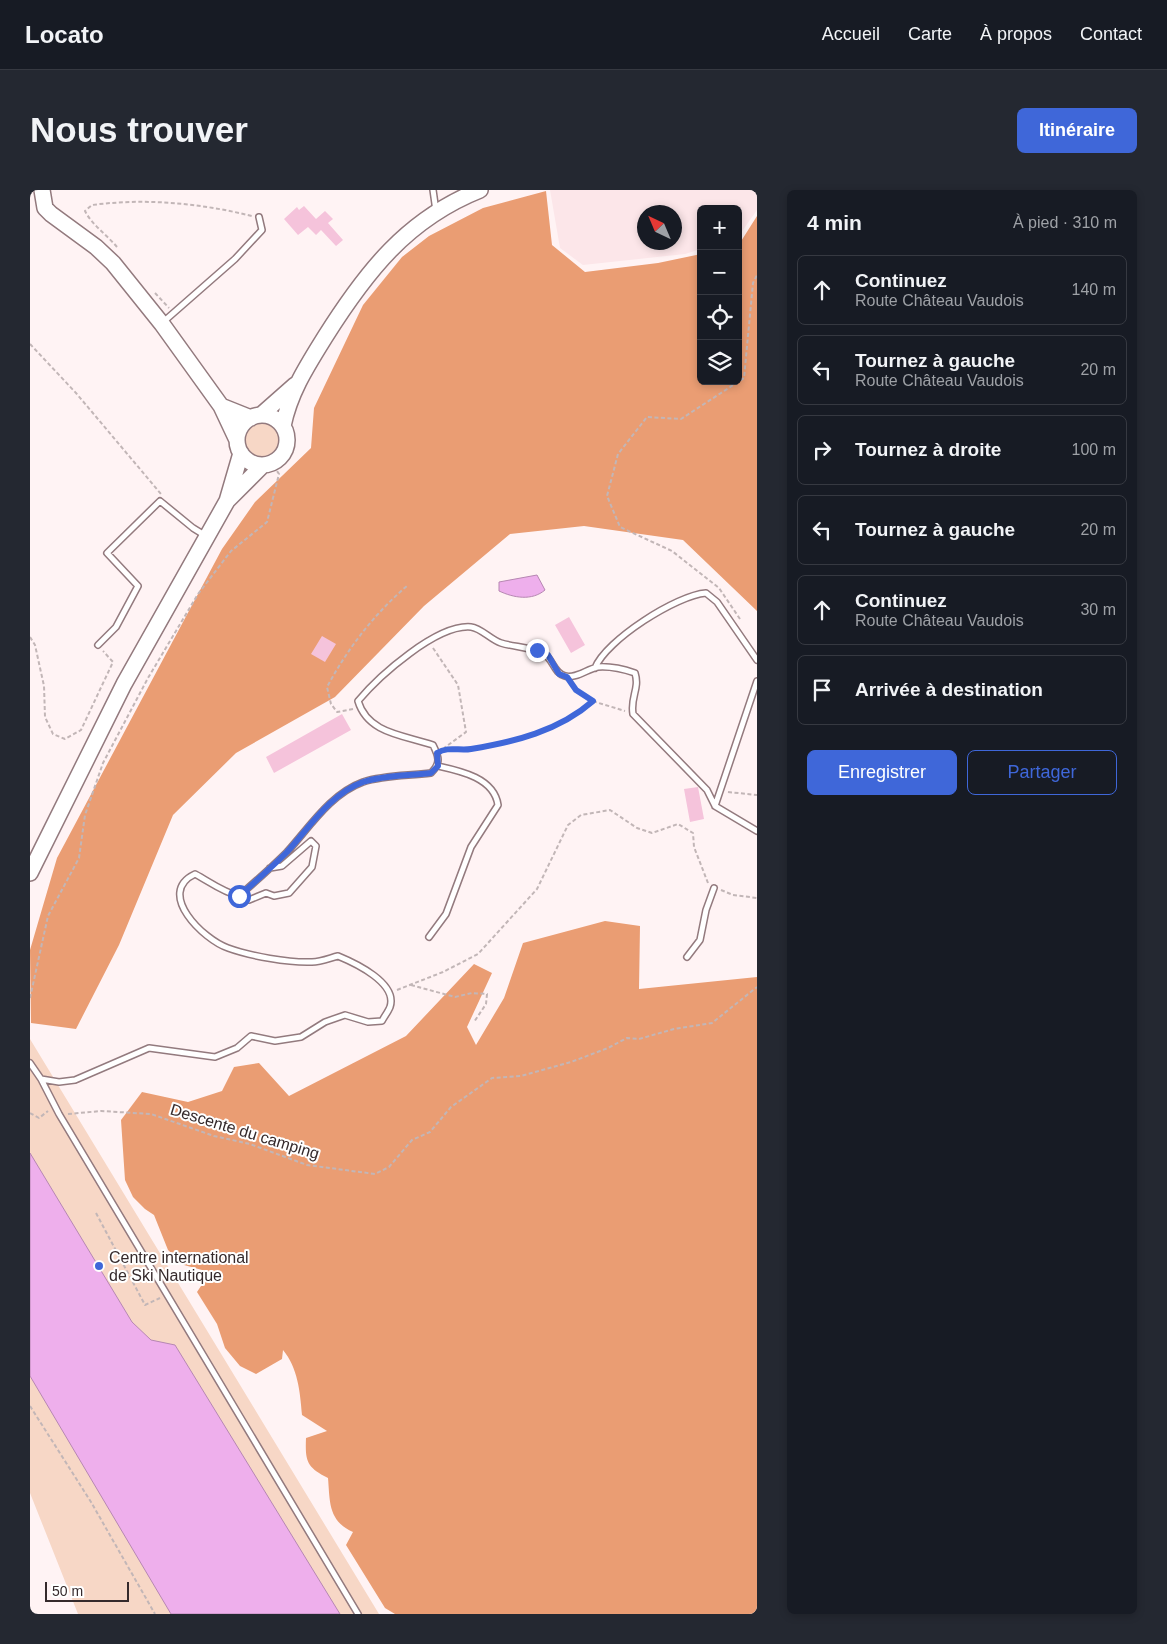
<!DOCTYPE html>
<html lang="fr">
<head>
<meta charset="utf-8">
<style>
  :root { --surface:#171b24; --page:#242831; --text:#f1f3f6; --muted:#9ea1a6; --line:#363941; --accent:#3f67d9 }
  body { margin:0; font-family:Helvetica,sans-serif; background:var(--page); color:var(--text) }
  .controls { position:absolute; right:15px; top:15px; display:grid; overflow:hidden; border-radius:8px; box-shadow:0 2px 8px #0003 }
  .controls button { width:45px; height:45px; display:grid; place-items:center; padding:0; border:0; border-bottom:1px solid var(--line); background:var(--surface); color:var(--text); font:25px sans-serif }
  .compass { position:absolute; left:607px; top:15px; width:45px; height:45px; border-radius:50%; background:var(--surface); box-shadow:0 2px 8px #0003; rotate:316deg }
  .scale { position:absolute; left:15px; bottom:12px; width:84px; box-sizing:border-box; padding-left:5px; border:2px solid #352a2c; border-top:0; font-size:14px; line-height:18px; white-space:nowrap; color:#352a2c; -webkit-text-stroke:4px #fff; paint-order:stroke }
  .stop { position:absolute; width:15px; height:15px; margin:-11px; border:4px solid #3f67d9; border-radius:50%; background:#fff }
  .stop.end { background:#3f67d9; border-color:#fff; box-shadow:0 1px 5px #0008 }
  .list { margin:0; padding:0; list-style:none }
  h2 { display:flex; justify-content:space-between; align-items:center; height:65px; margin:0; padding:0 20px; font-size:21px }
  h2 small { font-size:16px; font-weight:400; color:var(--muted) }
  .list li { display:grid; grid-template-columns:32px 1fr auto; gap:15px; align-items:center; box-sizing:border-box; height:70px; margin:0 10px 10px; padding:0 10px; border:1px solid var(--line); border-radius:8px }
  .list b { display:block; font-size:19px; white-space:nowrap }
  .list p { margin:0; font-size:16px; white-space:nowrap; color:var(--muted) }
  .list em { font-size:16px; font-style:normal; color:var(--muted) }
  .actions { display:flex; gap:10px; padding:15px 20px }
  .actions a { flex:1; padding:11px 0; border:1px solid var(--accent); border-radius:8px; text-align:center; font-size:18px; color:var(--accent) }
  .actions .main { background:var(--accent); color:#fff }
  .icon { flex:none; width:28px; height:28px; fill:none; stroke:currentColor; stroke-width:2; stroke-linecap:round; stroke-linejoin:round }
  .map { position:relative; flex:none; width:727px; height:1424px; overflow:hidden; border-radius:8px }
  header { display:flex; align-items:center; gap:30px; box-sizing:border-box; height:70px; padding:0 25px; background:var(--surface); border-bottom:1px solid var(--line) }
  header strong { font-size:24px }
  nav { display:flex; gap:28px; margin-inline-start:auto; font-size:18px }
  .intro { display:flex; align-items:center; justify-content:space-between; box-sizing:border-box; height:120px; padding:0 30px }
  h1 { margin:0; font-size:35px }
  .button { padding:12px 22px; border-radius:8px; background:var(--accent); color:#fff; font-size:18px; font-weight:700 }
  main { display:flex; gap:30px; padding:0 30px }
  aside { flex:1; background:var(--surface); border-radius:8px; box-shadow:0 2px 8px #0003 }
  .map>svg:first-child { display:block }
</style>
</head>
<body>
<header>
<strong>Locato</strong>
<nav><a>Accueil</a><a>Carte</a><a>À propos</a><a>Contact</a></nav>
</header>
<div class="intro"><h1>Nous trouver</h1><a class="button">Itinéraire</a></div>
<main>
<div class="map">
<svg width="727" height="1424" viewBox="0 0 727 1424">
  <rect width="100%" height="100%" fill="#fff3f4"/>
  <!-- built -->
  <path fill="#fce6e9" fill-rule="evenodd" d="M520 0H727V20L708 47V19H671V59L655 64 553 75 530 58ZM614 22H644V52H614Z"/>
  <!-- green -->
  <path fill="#f7d7c6" d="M213 250a19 19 0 1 1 38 0a19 19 0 1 1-38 0Z
    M0 849 349 1424H48L0 1303Z"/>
  <!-- forest -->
  <path fill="#ea9d73" d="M516 1 522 55 555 82 628 73 671 64V191H708V56L727 26V421L653 350 554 336 480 344 394 416 305 507 206 563 143 625 89 755 46 839 1 833 0 760 27 668 192 359 225 312 281 258 284 218 333 115 372 67 399 46 453 18Z
    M575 731 610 736 609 799 727 787V1424H365L355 1418 316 1355 323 1342C298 1331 300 1311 298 1288 277 1277 275 1272 276 1248L297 1241 272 1225C270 1202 268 1178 253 1160L252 1169 226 1184 210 1176 195 1158 187 1134 167 1102 175 1090 172 1080 154 1075 138 1060 124 1025 115 1019 103 1007 95 990 91 930 112 902 158 912 192 901 204 877 229 873 259 906 376 846 444 774 462 783 437 837 446 855 474 808 493 753Z"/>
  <!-- water -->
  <path fill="#eeafec" stroke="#b687b2" d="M507 385 515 400C502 411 484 408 469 401V392Z
    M0 963 102 1132 121 1150 145 1155 310 1424H141L0 1186Z"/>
  <!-- building -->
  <path fill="#f5c3db" d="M274 16 286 29 295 21 303 29 298 33 313 50 306 56 291 40 286 45 278 37 268 45 254 29 267 17 269 20Z
    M539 427 555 455 541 463 525 435Z
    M292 446 306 454 295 472 281 464Z
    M312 524 321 540 244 583 236 567Z
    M668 597 674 629 660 632 654 599Z"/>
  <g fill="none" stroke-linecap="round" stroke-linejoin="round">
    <!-- service casing -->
    <g stroke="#937a7e" stroke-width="8">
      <path id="service" d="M403 0 406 21
        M132 133 205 69 232 40 229 27
        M68 455 86 437 108 396 77 363 130 311 163 338 176 346
        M565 478C576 450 647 405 676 403L687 412 727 470
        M685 616 727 491
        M209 706 219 710 236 703 244 706 259 703 282 677 286 656 281 651 252 676 240 678
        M399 747 416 724 441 657 468 615C464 588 431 581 408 576
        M657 767 670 750 676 720 684 698
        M0 873 11 889 29 892 45 890 119 858 185 867 207 858 221 846 245 851 271 847 295 832 315 825 338 832 352 831C354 827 358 822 360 817 368 793 325 773 308 766 300 768 291 772 282 772 259 773 220 766 198 758 174 750 125 703 165 684 180 692 192 702 209 706 225 692 242 677 257 662 279 638 300 604 333 592 355 585 378 586 401 583 411 573 409 567 403 555 374 545 338 544 328 511 349 486 407 434 441 437 451 438 461 450 471 453 484 457 499 457 512 463 523 467 523 483 535 486 546 489 557 479 568 477 581 476 593 479 605 483 610 499 600 507 603 524L677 600 685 616 727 641
        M11 889 29 924 328 1424"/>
    </g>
    <!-- secondary casing -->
    <g stroke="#937a7e" stroke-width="18">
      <path id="secondary" d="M12 0 15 18 21 24 66 57 83 73 132 134 191 216 207 250
        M191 216 221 228
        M207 250a25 25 0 1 1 50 0a25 25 0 1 1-50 0Z
        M231 225 265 195
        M253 236C260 202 277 176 295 147 336 82 377 29 450 0
        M198 310 232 276
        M0 683 94 494 197 311 211 263"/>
    </g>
    <!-- path -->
    <path stroke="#c2b6b7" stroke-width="2" stroke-dasharray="4 2.5" stroke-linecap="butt" d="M87 57C77 45 62 35 55 21L62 15C116 8 169 13 222 26
      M125 103 139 118
      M0 154 46 203 131 304
      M710 429 689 398 642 361 590 337 577 306 588 264 617 227 651 229 714 188 723 93 727 85
      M0 447 5 455 14 496 15 527 23 544 35 549 51 540 83 472 73 461
      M403 458 428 495 436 542 414 558
      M543 495 559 510 595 521
      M323 519 307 522 301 514 297 497C318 458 344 424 378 395
      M413 559C465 559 523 546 563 511
      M698 602 727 605
      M691 700 703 705 727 708
      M381 795 425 807 442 803 457 804 456 814 444 832
      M367 800 413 782 448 764 507 699 538 635 551 625 580 620 607 638 622 643 648 634 663 643 664 657 678 693
      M0 808 18 726 49 668 55 625 73 573 118 488 168 404 201 361 237 332 249 284 245 278
      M0 923 9 928 18 921
      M38 924 71 921 121 924 184 946 220 954 277 975 345 984 359 977 382 950 400 942 421 917 462 888 491 886 541 872 578 858 597 848 609 849 644 839 682 833 727 797
      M66 1023 115 1115 130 1108
      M0 1216 61 1312 125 1424"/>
    <!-- service -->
    <use href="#service" stroke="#fff" stroke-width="5"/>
    <!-- secondary -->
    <use href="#secondary" stroke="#fff" stroke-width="15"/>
  </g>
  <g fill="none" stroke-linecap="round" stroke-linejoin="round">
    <!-- route -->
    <path stroke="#3f67d9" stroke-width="6" d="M209 706C225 692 242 677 257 662 279 638 300 604 333 592 355 585 378 586 401 583L408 576 407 563C418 556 429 561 441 559 484 552 529 541 563 511L546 500 537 487 529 484 518 465 507 460"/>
  </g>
  <!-- markers -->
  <circle fill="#3f67d9" stroke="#fff" stroke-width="2" cx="69" cy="1076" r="5"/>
  <g text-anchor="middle" stroke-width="4" stroke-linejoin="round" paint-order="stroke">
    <!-- street labels -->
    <g font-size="16" fill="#352a2c" stroke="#fff">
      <text transform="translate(215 941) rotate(17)" y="6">Descente du camping</text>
    </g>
    <!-- poi labels -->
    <g font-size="16" fill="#352a2c" stroke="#fff" text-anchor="start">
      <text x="79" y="1073">Centre international<tspan x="79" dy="18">de Ski Nautique</tspan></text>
    </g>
  </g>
</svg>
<div class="controls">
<button>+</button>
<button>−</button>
<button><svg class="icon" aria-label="locate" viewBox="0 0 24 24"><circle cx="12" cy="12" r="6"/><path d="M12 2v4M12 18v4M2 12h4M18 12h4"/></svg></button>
<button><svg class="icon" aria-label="layers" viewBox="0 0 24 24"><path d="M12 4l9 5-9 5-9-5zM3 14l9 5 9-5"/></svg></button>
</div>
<svg class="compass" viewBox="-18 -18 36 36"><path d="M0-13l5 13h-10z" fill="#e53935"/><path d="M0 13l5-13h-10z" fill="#9ea1a6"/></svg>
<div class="scale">50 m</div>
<div class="stop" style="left:209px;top:706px"></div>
<div class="stop end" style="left:507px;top:460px"></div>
</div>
<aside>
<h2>4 min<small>À pied · 310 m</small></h2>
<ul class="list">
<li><svg class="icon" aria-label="ahead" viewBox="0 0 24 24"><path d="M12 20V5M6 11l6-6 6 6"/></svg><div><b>Continuez</b><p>Route Château Vaudois</p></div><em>140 m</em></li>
<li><svg class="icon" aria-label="left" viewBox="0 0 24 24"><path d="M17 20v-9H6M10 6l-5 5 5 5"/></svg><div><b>Tournez à gauche</b><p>Route Château Vaudois</p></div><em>20 m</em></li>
<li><svg class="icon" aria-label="right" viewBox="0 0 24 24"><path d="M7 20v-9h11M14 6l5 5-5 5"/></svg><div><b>Tournez à droite</b></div><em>100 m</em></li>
<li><svg class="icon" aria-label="left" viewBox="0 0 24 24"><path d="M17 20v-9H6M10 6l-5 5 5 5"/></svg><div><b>Tournez à gauche</b></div><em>20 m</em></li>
<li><svg class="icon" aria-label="ahead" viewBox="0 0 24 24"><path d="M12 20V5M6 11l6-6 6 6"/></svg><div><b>Continuez</b><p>Route Château Vaudois</p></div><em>30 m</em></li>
<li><svg class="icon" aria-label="arrive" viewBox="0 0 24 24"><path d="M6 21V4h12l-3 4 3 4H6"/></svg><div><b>Arrivée à destination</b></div></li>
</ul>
<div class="actions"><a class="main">Enregistrer</a><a>Partager</a></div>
</aside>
</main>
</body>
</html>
